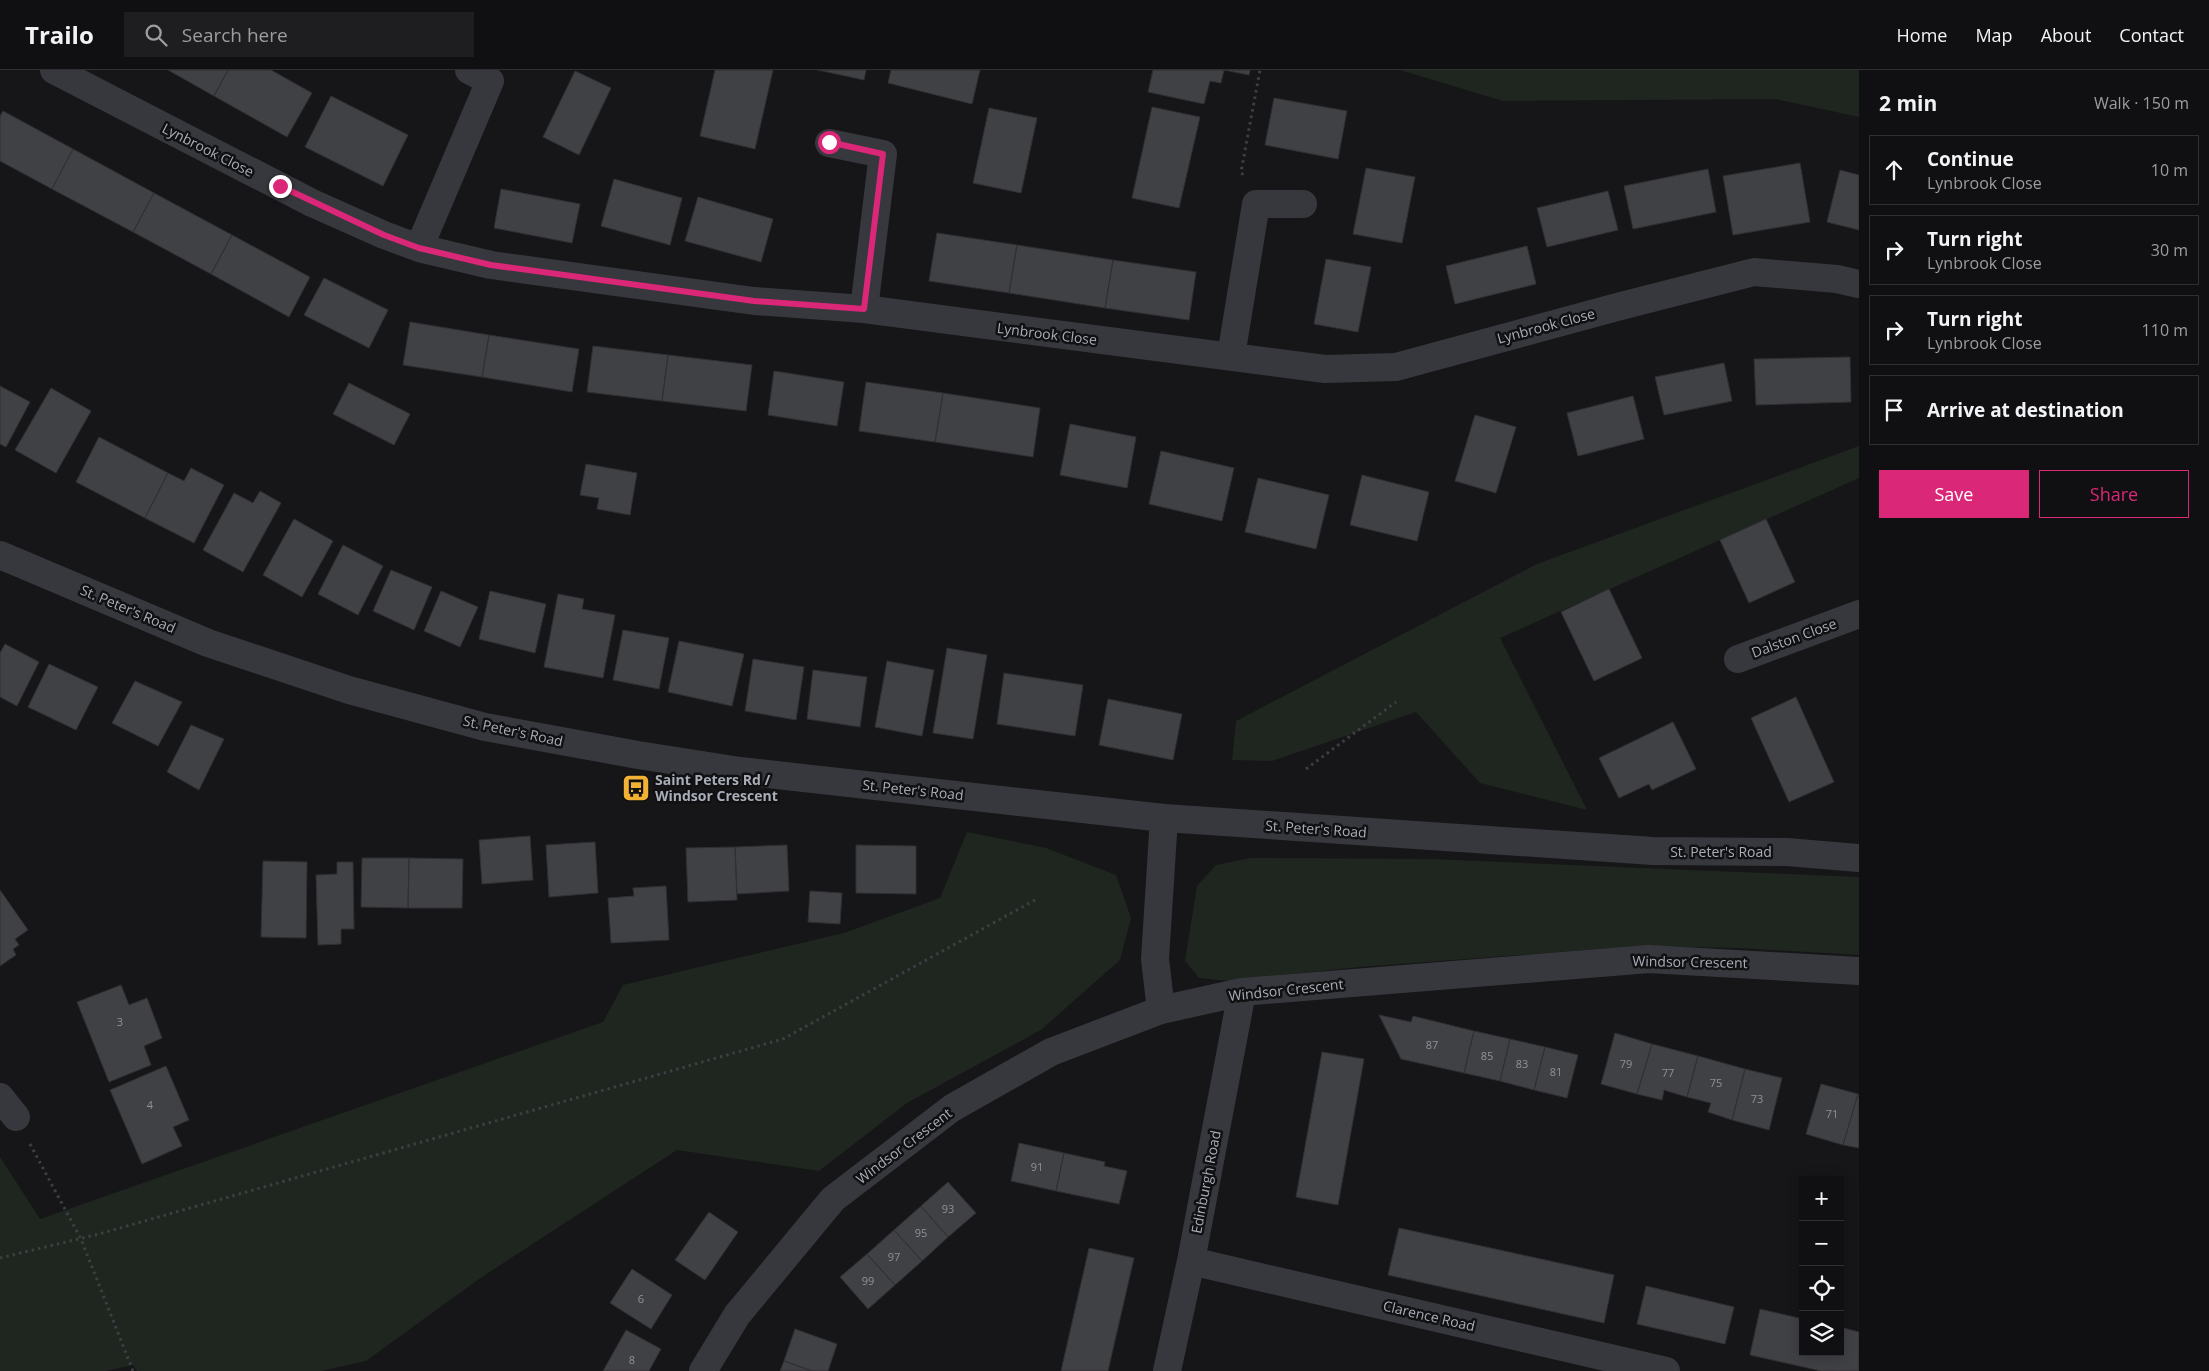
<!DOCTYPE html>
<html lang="en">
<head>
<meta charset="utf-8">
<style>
  :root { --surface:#101012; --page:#1e1e20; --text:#f1f3f6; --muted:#9c9d9f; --line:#303032; --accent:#db2777 }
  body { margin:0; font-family:"Open Sans",sans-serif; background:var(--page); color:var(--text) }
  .controls { position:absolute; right:15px; bottom:15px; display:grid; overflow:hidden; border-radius:0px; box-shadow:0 2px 12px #0003 }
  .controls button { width:45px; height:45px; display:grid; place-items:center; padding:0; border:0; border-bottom:1px solid var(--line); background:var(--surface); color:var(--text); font:25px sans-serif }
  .stop { position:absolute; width:15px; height:15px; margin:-11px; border:4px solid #db2777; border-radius:50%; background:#fff }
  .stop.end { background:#db2777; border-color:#fff; box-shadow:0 1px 5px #0008 }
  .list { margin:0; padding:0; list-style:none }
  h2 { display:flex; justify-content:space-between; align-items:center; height:65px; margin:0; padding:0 20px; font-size:21px }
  h2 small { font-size:16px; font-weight:400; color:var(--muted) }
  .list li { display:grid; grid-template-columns:32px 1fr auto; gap:15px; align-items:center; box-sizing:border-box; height:70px; margin:0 10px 10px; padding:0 10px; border:1px solid var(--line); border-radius:0px }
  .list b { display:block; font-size:19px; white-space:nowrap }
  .list p { margin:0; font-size:16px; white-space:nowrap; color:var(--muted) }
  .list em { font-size:16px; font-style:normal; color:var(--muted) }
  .actions { display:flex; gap:10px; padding:15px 20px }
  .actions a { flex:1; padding:11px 0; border:1px solid var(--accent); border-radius:0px; text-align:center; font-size:18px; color:var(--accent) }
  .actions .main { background:var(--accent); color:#fff }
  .icon { flex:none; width:28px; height:28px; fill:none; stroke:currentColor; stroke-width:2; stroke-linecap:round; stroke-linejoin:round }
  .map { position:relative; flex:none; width:1859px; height:1301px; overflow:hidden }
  header { display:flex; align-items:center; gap:30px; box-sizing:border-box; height:70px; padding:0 25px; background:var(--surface); border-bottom:1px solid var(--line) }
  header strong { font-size:24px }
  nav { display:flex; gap:28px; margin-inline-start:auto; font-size:18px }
  .search { width:350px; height:45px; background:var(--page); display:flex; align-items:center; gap:12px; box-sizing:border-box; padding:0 18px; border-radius:0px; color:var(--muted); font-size:19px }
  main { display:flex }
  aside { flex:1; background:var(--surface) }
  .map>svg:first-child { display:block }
</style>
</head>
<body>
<header>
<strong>Trailo</strong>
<div class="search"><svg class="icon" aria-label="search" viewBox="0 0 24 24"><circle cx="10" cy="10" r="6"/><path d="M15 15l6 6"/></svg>Search here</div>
<nav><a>Home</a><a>Map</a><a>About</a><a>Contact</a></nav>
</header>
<main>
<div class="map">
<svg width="1859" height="1301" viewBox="0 0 1859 1301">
  <rect width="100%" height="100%" fill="#161618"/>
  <!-- green -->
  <path fill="#1e261f" d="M1400 0H1859V47L1776 29 1503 31Z
    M1859 376V408L1500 568 1587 740 1480 713 1416 642 1272 691 1232 690 1236 651 1537 494Z
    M967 762 1046 778 1116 805 1131 848 1120 890 1041 960 907 1033 819 1101 677 1080 479 1209 366 1291 321 1301H137L133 1295 106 1301H0V1087L40 1149 603 952 623 915 844 863 940 828Z
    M1251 788 1430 789 1859 807V885L1739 878 1640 876 1360 897 1229 911 1199 908 1185 891 1197 816 1216 795Z"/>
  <!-- building -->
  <path fill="#404145" stroke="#303034" d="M168 0H228L214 26Z
    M228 0H271L312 23 287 67 214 26Z
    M715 0H773L755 79 700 66Z
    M818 0H866L864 10Z
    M891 0H980L972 34 888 13Z
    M1153 0H1250L1249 5 1224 0 1221 13 1210 11 1204 34 1148 22Z
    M575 1 611 18 579 85 543 67Z
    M331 26 408 65 383 116 305 77Z
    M1274 28 1347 41 1338 89 1265 75Z
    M1152 37 1200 47 1179 138 1132 128Z
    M989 38 1037 48 1021 123 973 113Z
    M3 41 73 79 52 119 0 91V46Z
    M73 79 154 123 133 162 52 119Z
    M1800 93 1810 152 1733 165 1723 106Z
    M1366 98 1415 107 1402 173 1353 164Z
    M1708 99 1716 142 1633 159 1624 116Z
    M1840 100 1859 105V160L1827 152Z
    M614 109 682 128 670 175 601 156Z
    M501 119 580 134 572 173 494 158Z
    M1608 121 1618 160 1547 177 1537 138Z
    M154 123 232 165 211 204 133 162Z
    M698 127 773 149 761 192 685 171Z
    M937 163 1017 175 1009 223 929 211Z
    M232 165 310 207 289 247 211 204Z
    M1017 175 1113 190 1105 238 1009 223Z
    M1527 176 1536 214 1455 234 1446 196Z
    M1326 189 1371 197 1358 262 1314 254Z
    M1113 190 1196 202 1189 250 1105 238Z
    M324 208 388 240 369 278 304 245Z
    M410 252 489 265 482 307 403 295Z
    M489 265 579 279 572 322 482 307Z
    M593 276 668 285 662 331 587 322Z
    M668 285 752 295 746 341 662 331Z
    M1850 287 1851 332 1756 335 1754 289Z
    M1724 293 1732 331 1664 345 1655 307Z
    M774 301 844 312 837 356 768 345Z
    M866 312 943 323 935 372 859 361Z
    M349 313 410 344 394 375 333 344Z
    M0 316 30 332 6 377 0 374Z
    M51 318 91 341 56 403 15 380Z
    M943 323 1040 338 1033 387 935 372Z
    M1633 326 1644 369 1578 386 1567 343Z
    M1475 345 1516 357 1496 423 1455 411Z
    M1070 354 1136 367 1127 418 1060 405Z
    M99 367 168 403 145 448 76 412Z
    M1161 381 1234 398 1222 451 1149 434Z
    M586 394 637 403 630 445 597 439 599 428 580 425Z
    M191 398 224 415 194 473 145 448 168 403 184 411Z
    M1362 405 1429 422 1417 471 1350 455Z
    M1258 408 1329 425 1316 479 1245 462Z
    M260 421 281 433 243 502 203 480 234 423 253 433Z
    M294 449 333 471 302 527 263 505Z
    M1766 449 1795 512 1749 533 1720 470Z
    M343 475 383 496 358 545 318 524Z
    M391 500 432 517 414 560 373 541Z
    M1609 519 1642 588 1594 611 1561 542Z
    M441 521 478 537 460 577 424 561Z
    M490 521 546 534 535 583 479 569Z
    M558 524 584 529 582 539 615 545 603 608 544 597Z
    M623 560 669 568 659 619 613 610Z
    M679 571 744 584 732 636 668 622Z
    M5 574 39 592 17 636 0 627V583Z
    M947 578 987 585 973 669 933 663Z
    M753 589 804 597 796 650 745 641Z
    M887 591 934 600 922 666 875 657Z
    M49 594 98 617 76 660 28 637Z
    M813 600 867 607 860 657 807 649Z
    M1004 603 1083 615 1075 666 997 654Z
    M135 611 182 632 158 676 112 653Z
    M1796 627 1834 712 1789 732 1751 648Z
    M1108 629 1182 644 1173 690 1099 675Z
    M1673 652 1696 699 1652 720 1649 714 1619 728 1599 688Z
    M191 655 224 669 199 720 167 702Z
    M530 766 533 810 482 814 479 770Z
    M595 772 598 823 549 827 546 775Z
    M787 775 789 821 737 824 735 777Z
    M856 775 916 776V824L856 823Z
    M735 777 737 830 688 832 686 778Z
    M362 788H409L408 838 361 837Z
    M409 788 463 789 462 838H408Z
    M263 791 307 792 306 868 261 867Z
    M337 792H353L354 859H341V874L318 875 316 805 337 804Z
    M666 816 669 870 611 873 608 828 634 826 633 818Z
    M0 820 28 860 15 869 19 875 13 879 16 885 0 896Z
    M810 821 842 823 840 854 808 852Z
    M121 915 129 935 147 928 162 968 144 976 151 995 109 1012 77 932Z
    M1379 945 1411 952 1413 946 1474 961 1464 1003 1401 989Z
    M1474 961 1510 969 1500 1011 1464 1003Z
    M1615 963 1652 974 1637 1024 1601 1014Z
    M1510 969 1545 977 1534 1020 1500 1011Z
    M1652 974 1698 986 1687 1027 1664 1020 1662 1030 1637 1024Z
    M1545 977 1578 985 1567 1028 1534 1020Z
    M1322 982 1364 989 1338 1135 1296 1127Z
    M1698 986 1745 999 1732 1050 1708 1042 1711 1033 1687 1027Z
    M166 996 189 1050 173 1057 182 1076 142 1094 110 1020Z
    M1745 999 1782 1008 1769 1060 1732 1050Z
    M1821 1014 1858 1024 1843 1075 1806 1064Z
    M1858 1024 1859 1025V1078L1843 1075Z
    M1019 1073 1064 1083 1056 1121 1011 1111Z
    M1064 1083 1105 1092 1104 1096 1127 1101 1119 1134 1056 1121Z
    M948 1112 976 1143 948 1167 921 1136Z
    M921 1136 948 1167 922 1191 894 1160Z
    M709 1142 738 1162 705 1210 675 1190Z
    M1399 1158 1614 1205 1604 1253 1388 1205Z
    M894 1160 922 1191 895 1215 867 1184Z
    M1089 1178 1134 1188 1108 1301H1061Z
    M867 1184 895 1215 868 1239 840 1207Z
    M632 1199 672 1225 651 1259 610 1233Z
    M1646 1216 1734 1237 1725 1274 1637 1254Z
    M1760 1239 1803 1249V1282H1840V1257L1859 1262V1301H1821L1750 1285Z
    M795 1259 837 1274 828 1301H812L784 1291Z
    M626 1260 661 1279 649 1301H603Z
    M784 1291 812 1301H780Z"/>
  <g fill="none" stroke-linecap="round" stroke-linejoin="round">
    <!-- path -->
    <path stroke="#3d3f44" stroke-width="3" stroke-dasharray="2.5 4" stroke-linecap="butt" d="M1243 105 1241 102 1260 0
      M1306 699 1396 632
      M30 1074 81 1169 133 1301
      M0 1188 99 1164 783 969 1035 830"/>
    <!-- minor -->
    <path stroke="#37383d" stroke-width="28" d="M54 0 312 133 384 165 419 178 491 195 754 231 864 239 1325 299 1396 297 1617 237 1754 202 1837 209 1859 214
      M829 73 883 84 864 239
      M419 178 490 11 469 0
      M1231 286 1256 134H1303
      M1738 589 1859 544
      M1161 940 1155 889 1164 748
      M0 1027 16 1047
      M1191 1191 1666 1301
      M703 1301 737 1245 833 1129 952 1038 1051 982 1161 940 1242 922 1649 889 1859 901
      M1167 1301 1191 1191 1242 922"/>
    <!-- tertiary -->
    <path stroke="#37383d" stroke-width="28" d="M0 485 208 573 349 620 485 657 638 685 740 701 1164 748 1653 781 1787 782 1859 788"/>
  </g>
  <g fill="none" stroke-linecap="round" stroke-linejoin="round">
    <!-- route -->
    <path stroke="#db2777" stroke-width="6" d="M280 116 384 165 419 178 491 195 754 231 864 239 883 84 829 72"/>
  </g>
  <!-- icons -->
  <defs>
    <g id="bus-square" transform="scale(1.4375)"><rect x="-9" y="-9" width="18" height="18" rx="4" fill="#f2b134" stroke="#111113"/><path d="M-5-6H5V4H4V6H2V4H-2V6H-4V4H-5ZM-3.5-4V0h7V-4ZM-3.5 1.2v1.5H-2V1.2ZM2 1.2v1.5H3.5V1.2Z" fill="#111"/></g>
  </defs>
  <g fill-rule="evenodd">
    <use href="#bus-square" x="636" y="718"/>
  </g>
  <g text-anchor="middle" stroke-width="5" stroke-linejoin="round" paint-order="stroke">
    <!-- number labels -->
    <g font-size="11" fill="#8e929b">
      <text x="120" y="956">3</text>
      <text x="1432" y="979">87</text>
      <text x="1487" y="990">85</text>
      <text x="1522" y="998">83</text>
      <text x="1626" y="998">79</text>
      <text x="1556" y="1006">81</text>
      <text x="1668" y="1007">77</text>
      <text x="1716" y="1017">75</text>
      <text x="1757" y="1033">73</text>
      <text x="150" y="1039">4</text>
      <text x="1832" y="1048">71</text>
      <text x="1037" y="1101">91</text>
      <text x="948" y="1143">93</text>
      <text x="921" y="1167">95</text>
      <text x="894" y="1191">97</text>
      <text x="868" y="1215">99</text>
      <text x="641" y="1233">6</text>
      <text x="632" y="1294">8</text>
    </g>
    <!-- street labels -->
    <g font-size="14" fill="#a8adb8" stroke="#111113">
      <text transform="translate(208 80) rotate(27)" y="5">Lynbrook Close</text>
      <text transform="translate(1546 256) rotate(-15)" y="5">Lynbrook Close</text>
      <text transform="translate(1047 264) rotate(7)" y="5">Lynbrook Close</text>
      <text transform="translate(128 539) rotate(23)" y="5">St. Peter's Road</text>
      <text transform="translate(1794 568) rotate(-20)" y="5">Dalston Close</text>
      <text transform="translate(513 661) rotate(12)" y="5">St. Peter's Road</text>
      <text transform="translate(913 720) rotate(6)" y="5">St. Peter's Road</text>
      <text transform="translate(1316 759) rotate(4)" y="5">St. Peter's Road</text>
      <text x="1721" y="787">St. Peter's Road</text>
      <text transform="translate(1690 892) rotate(1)" y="5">Windsor Crescent</text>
      <text transform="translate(1286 920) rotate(-6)" y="5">Windsor Crescent</text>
      <text transform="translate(904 1076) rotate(-37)" y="5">Windsor Crescent</text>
      <text transform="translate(1206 1112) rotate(-79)" y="5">Edinburgh Road</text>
      <text transform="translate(1429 1246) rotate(13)" y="5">Clarence Road</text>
    </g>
    <!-- poi labels -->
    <g font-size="14" font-weight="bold" fill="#a8adb8" stroke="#111113" text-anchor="start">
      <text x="655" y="715">Saint Peters Rd /<tspan x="655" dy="16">Windsor Crescent</tspan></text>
    </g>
  </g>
</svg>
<div class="controls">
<button>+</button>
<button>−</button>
<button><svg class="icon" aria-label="locate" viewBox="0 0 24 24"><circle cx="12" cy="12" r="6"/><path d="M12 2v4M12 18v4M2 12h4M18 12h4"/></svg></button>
<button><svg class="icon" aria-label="layers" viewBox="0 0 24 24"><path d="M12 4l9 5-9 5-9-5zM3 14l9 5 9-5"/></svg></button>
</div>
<div class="stop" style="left:829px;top:72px"></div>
<div class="stop end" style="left:280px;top:116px"></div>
</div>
<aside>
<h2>2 min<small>Walk · 150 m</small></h2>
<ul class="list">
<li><svg class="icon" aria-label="ahead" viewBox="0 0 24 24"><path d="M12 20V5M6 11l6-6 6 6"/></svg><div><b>Continue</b><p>Lynbrook Close</p></div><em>10 m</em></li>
<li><svg class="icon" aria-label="right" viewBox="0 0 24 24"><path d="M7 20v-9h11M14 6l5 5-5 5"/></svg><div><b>Turn right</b><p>Lynbrook Close</p></div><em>30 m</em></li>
<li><svg class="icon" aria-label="right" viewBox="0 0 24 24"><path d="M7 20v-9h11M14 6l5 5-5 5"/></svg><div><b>Turn right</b><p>Lynbrook Close</p></div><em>110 m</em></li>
<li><svg class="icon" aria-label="arrive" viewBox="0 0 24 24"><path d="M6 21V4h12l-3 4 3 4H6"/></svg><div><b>Arrive at destination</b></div></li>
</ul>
<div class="actions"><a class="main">Save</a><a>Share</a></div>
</aside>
</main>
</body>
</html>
